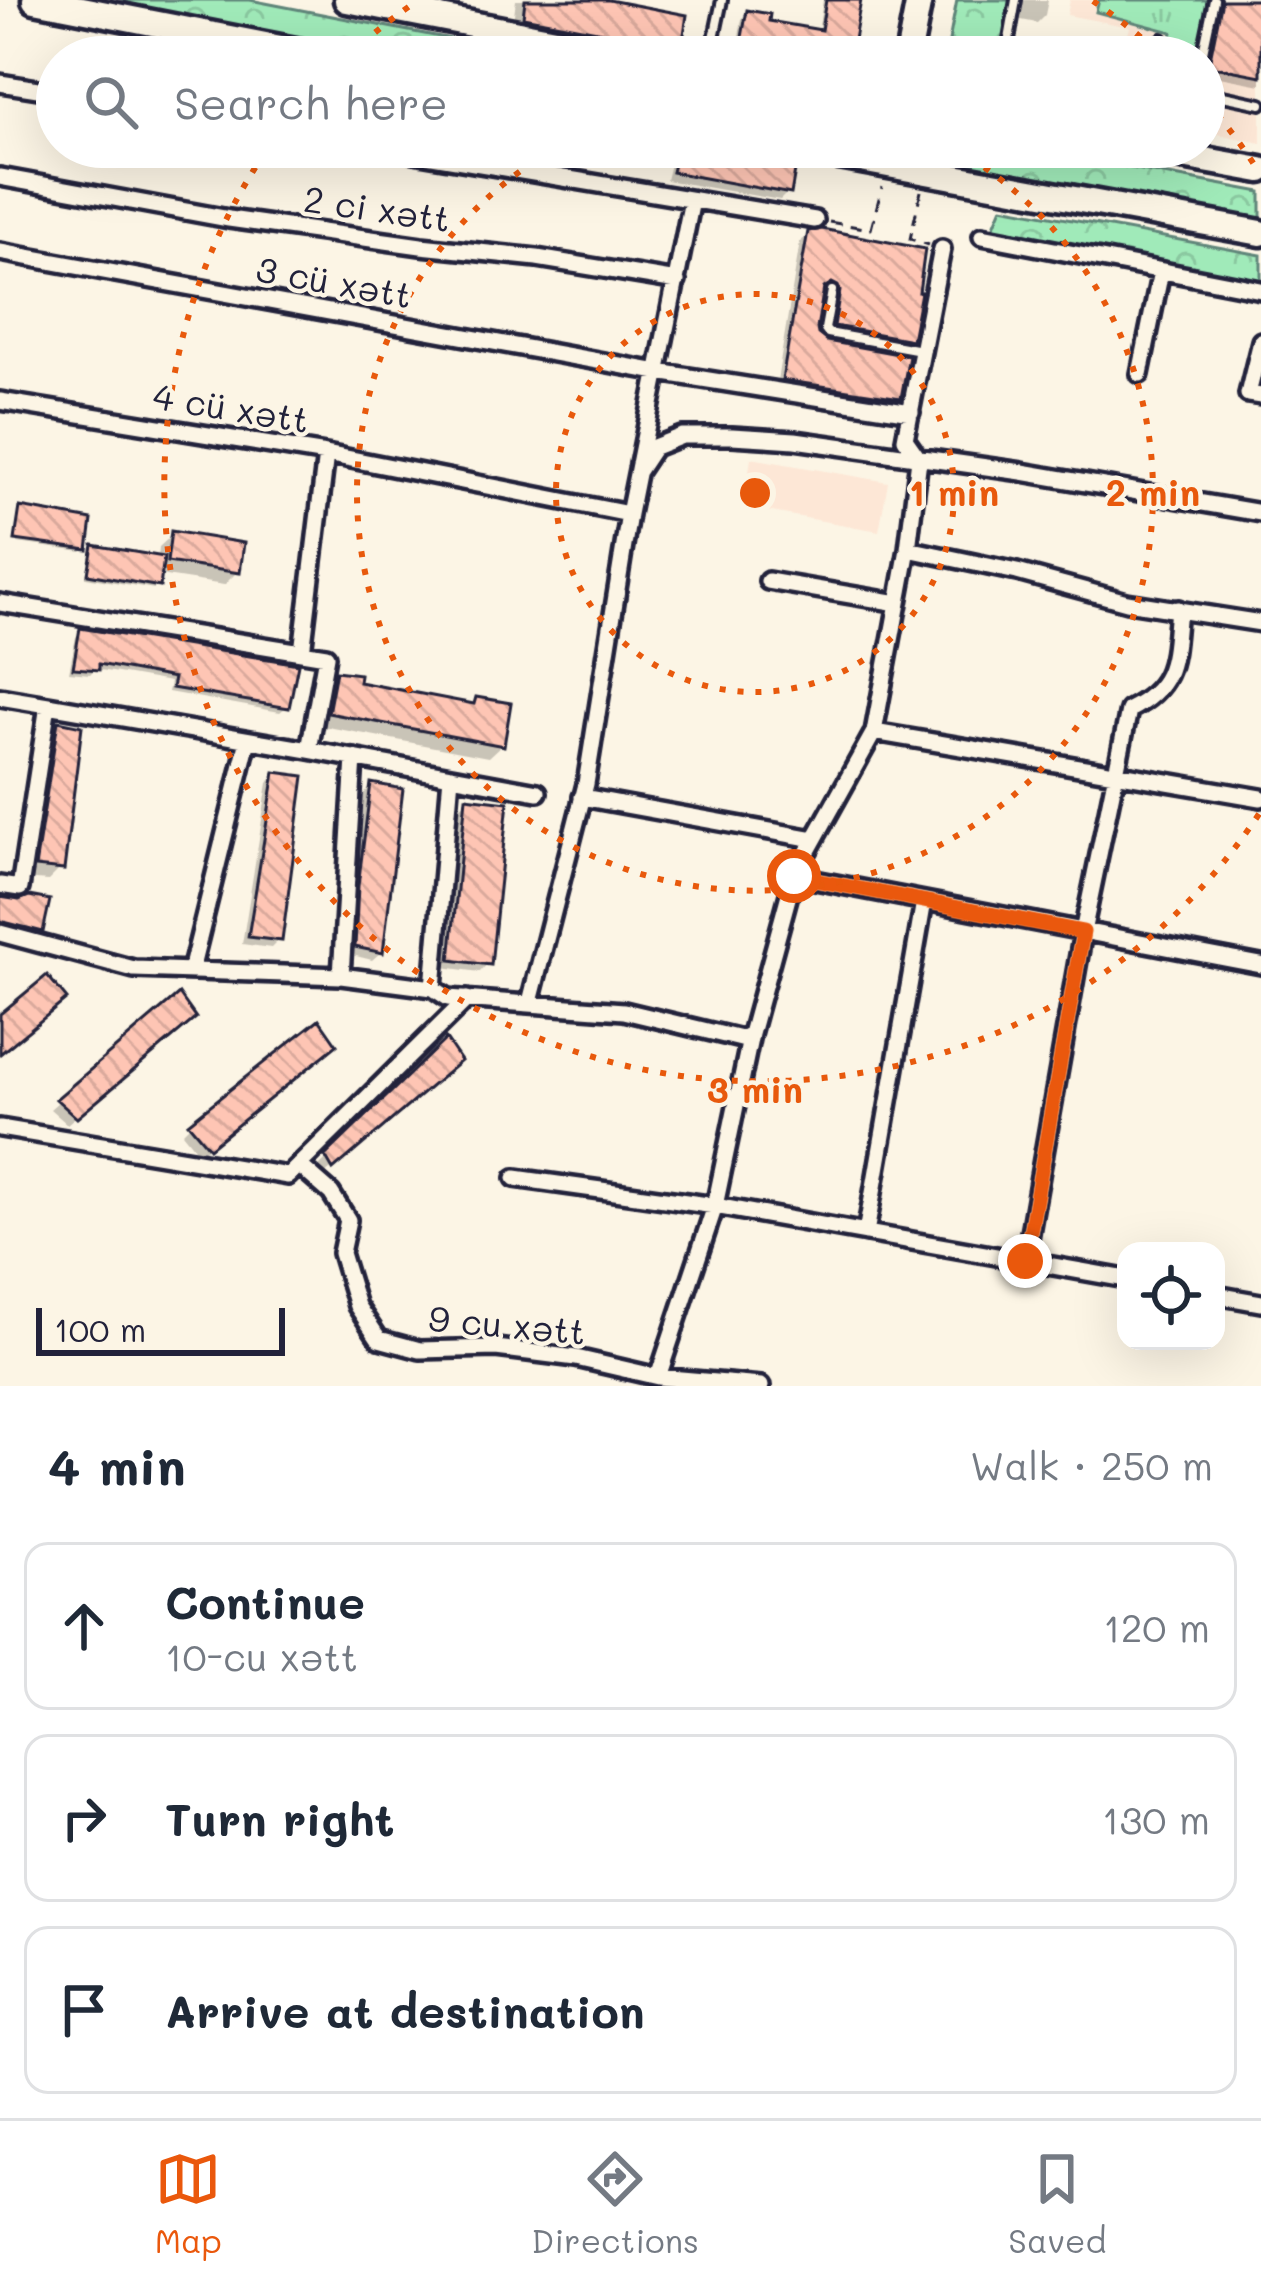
<!DOCTYPE html>
<html lang="en">
<head>
<meta charset="utf-8">
<style>
  :root { --surface:#fff; --page:#f2f2f3; --text:#1f2937; --muted:#747a83; --line:#e0e1e3; --accent:#ea580c }
  body { margin:0; font-family:Mali,sans-serif; background:var(--page); color:var(--text) }
  .controls { position:absolute; right:36px; bottom:36px; display:grid; overflow:hidden; border-radius:24px; box-shadow:0 12px 48px #0002 }
  .controls button { width:108px; height:108px; display:grid; place-items:center; padding:0; border:0; border-bottom:3px solid var(--line); background:var(--surface); color:var(--text); font:60px sans-serif }
  .scale { position:absolute; left:36px; bottom:30px; width:249px; box-sizing:border-box; padding-left:12px; border:6px solid #22223b; border-top:0; font-size:33px; line-height:42px; white-space:nowrap; color:#22223b; -webkit-text-stroke:9px #fcf5e5; paint-order:stroke }
  .stop { position:absolute; width:36px; height:36px; margin:-27px; border:9px solid #ea580c; border-radius:50%; background:#fff }
  .stop.end { background:#ea580c; border-color:#fff; box-shadow:0 3px 12px #0008 }
  .list { margin:0; padding:0; list-style:none }
  h2 { display:flex; justify-content:space-between; align-items:center; height:156px; margin:0; padding:0 48px; font-size:51px }
  h2 small { font-size:39px; font-weight:400; color:var(--muted) }
  .list li { display:grid; grid-template-columns:78px 1fr auto; gap:36px; align-items:center; box-sizing:border-box; height:168px; margin:0 24px 24px; padding:0 24px; border:3px solid var(--line); border-radius:24px }
  .list b { display:block; font-size:45px; white-space:nowrap }
  .list p { margin:0; font-size:39px; white-space:nowrap; color:var(--muted) }
  .list em { font-size:39px; font-style:normal; color:var(--muted) }
  .icon { flex:none; width:66px; height:66px; fill:none; stroke:currentColor; stroke-width:2; stroke-linecap:round; stroke-linejoin:round }
  .map { position:relative; flex:none; width:1261px; height:1386px; overflow:hidden }
  .search { position:absolute; background:var(--surface); box-shadow:0 12px 48px #0002; left:36px; right:36px; top:36px; height:132px; display:flex; align-items:center; gap:30px; box-sizing:border-box; padding:0 42px; border-radius:66px; color:var(--muted); font-size:45px }
  .sheet { height:732px; background:var(--surface) }
  nav { display:flex; justify-content:space-around; align-items:center; box-sizing:border-box; height:168px; border-top:3px solid var(--line); background:var(--surface); font-size:33px; color:var(--muted) }
  nav a { display:grid; justify-items:center; gap:6px }
  nav .on { color:var(--accent) }
  .map>svg:first-child { display:block }
</style>
</head>
<body>
<div class="map">
<svg width="1261" height="1386" viewBox="0 0 1261 1386">
  <defs>
    <pattern id="grass-tufts" width="24" height="20" patternUnits="userSpaceOnUse" patternTransform="scale(3)"><rect width="24" height="20" fill="#a0eab9"/><path d="M3 7l-1-3M5 7V3M7 7l1-3M15 17l-1-3M17 17v-4M19 17l1-3" fill="none" stroke="#8ac8a0"/></pattern>
    <pattern id="forest-crowns" width="20" height="18" patternUnits="userSpaceOnUse" patternTransform="scale(3)"><rect width="20" height="18" fill="#a0eab9"/><path d="M2 6a3 3 0 1 1 6 0M12 15a3 3 0 1 1 6 0" fill="none" stroke="#8ac8a0"/></pattern>
    <pattern id="building-back-hatch" width="6" height="6" patternUnits="userSpaceOnUse" patternTransform="scale(3)"><rect width="6" height="6" fill="#fec5b4"/><path d="M-1 5l2 2M0 0l6 6M5-1l2 2" fill="none" stroke="#d9a99c"/></pattern>
  </defs>
  <rect width="100%" height="100%" fill="#fcf5e5"/>
  <filter id="ink" filterUnits="userSpaceOnUse"><feTurbulence type="fractalNoise" baseFrequency=".00833" numOctaves="2"/><feDisplacementMap in="SourceGraphic" scale="24" xChannelSelector="R" yChannelSelector="G"/><feConvolveMatrix kernelMatrix="1 2 1 2 8 2 1 2 1" color-interpolation-filters="sRGB"/></filter>
  <g filter="url(#ink)">
    <!-- built -->
    <path fill="#fde7d6" d="M1070 0H1261V143L1204 131V57H1122L1130 27 1067 15Z
      M751 458 888 482 879 531 744 507Z"/>
    <!-- grass -->
    <path fill="url(#grass-tufts)" stroke="#61867a" stroke-width="3" d="M1099 0H1211L1202 57H1167L1172 32 1096 12Z"/>
    <!-- forest -->
    <path fill="url(#forest-crowns)" stroke="#61867a" stroke-width="3" d="M124 0H250L543 57H377L138 11Z
      M957 0H1011L1001 57H946Z
      M941 147H1018L1261 192V225L957 169 941 157Z
      M1002 207 1261 255V284L992 231Z"/>
    <!-- shadow -->
    <path fill="#0003" d="M593 0 679 46 668 57H659L512 29 516 0Z
      M823 0H858L848 57H756L736 53 742 19 748 13 766 23 818 33Z
      M1015 0H1048L1045 15 1037 23 1016 19Z
      M1210 0H1261V85L1204 74 1215 11Z
      M476 147H556L546 160Z
      M721 147 788 192 780 200 666 180 674 147Z
      M809 234 909 339 901 347 828 333 831 293 821 289 816 336 898 397 890 405 776 387 800 242Z
      M22 511 85 549 82 552 18 543Z
      M172 535 237 572 224 585 159 575 154 589 86 577 91 551 94 548 158 559 159 547Z
      M81 631 286 707 280 712 168 692 170 682 95 669 90 674 69 672 76 637Z
      M337 674 356 684 470 706 477 700 501 745 488 757 317 725 324 687Z
      M59 724 61 868 48 881 24 879 46 737Z
      M276 775 279 940 271 948 242 944 268 783Z
      M372 786 381 952 372 960 348 954 351 896 364 794Z
      M468 800 488 963 480 972 443 967 459 808Z
      M0 900 40 930 34 936 0 928Z
      M178 998 184 1026 67 1124 50 1109Z
      M446 1044 449 1069 324 1175 319 1167Z
      M325 1053 199 1154 182 1133 190 1125Z"/>
    <!-- building -->
    <path fill="url(#building-back-hatch)" stroke="#22223b" stroke-width="3" d="M525 0H609L687 15 682 47 523 17Z
      M826 0H861L851 57H788L740 48 747 10 770 14 769 21 821 30Z
      M1222 0H1261V76L1204 65 1210 59Z
      M678 147H738L775 154 780 160 796 165 791 194 672 172Z
      M822 229 925 249 919 292H921L912 340 834 326 840 291 838 286 832 283 824 288 817 328 818 334 827 341 909 356 901 398 782 380 808 231Z
      M20 507 92 520 88 550 15 540Z
      M171 531 244 543 240 573 167 562Z
      M93 545 164 557 160 587 88 574Z
      M80 628 298 664 289 708 172 688 174 678 99 664V670L73 668Z
      M336 671 360 674 359 682 474 704 476 697 511 703 504 746 328 713Z
      M58 721 82 726 64 870 35 867Z
      M275 772 304 776 282 941 248 937Z
      M371 783 403 789 383 953 355 947 358 886Z
      M466 797 508 802 491 965 450 960Z
      M29 896 50 900 43 932 0 921V897L19 900Z
      M47 975 67 999 0 1054V1014Z
      M179 994 196 1018 77 1118 56 1099Z
      M319 1019 337 1045 209 1148 188 1123Z
      M446 1039 461 1061 333 1170 325 1156Z"/>
    <g fill="none" stroke-linecap="round" stroke-linejoin="round">
      <!-- lane casing -->
      <g stroke="#22223b" stroke-width="16">
        <path id="lane" d="M710 57 722 0
          M1006 57 1016 0
          M1158 57 1162 39
          M1202 57 1214 0
          M1204 92 1261 104
          M832 291 825 329 828 333 921 350"/>
      </g>
      <!-- street casing -->
      <g stroke="#22223b" stroke-width="24">
        <path id="street" d="M0 83 57 92
          M378 147 815 220
          M0 177 229 219 421 246 537 258 677 281
          M982 236 1261 290
          M0 252 658 372 911 412
          M1261 341 1248 394 1261 396
          M1140 374 1161 271
          M0 401 326 454 302 652
          M326 454 629 514 586 784 530 1002
          M638 471 654 447 682 436H732L795 440 1022 472 1261 513
          M629 514 692 200
          M908 549 1017 572 1127 602 1261 623
          M768 581 898 603
          M0 603 326 656 309 750 48 705
          M0 697 48 705 20 888 0 885
          M874 732 1261 798
          M309 750 538 792
          M582 797 814 839
          M794 876 1261 965
          M0 933 134 969 341 976 433 988 448 998 624 1011 741 1039 751 1034
          M191 971 248 740
          M341 976 354 758
          M433 988 451 776
          M0 1128 288 1176 467 999
          M299 1165 331 1193 348 1220 341 1253 357 1306 379 1339 420 1350 496 1348 576 1358 658 1377 761 1386
          M515 1178 715 1206 1126 1279
          M866 1233 924 901
          M1025 1261 1083 932 1129 710C1177 686 1173 658 1178 609
          M1216 1295 1261 1303
          M658 1377 715 1206 751 1034 794 876 874 732 908 549 919 459 905 439 942 249"/>
      </g>
      <!-- primary casing -->
      <g stroke="#22223b" stroke-width="33">
        <path id="primary" d="M35 0 326 57
          M347 0 642 57
          M908 57 919 0
          M790 147 1261 233
          M1132 147 1261 170"/>
      </g>
      <!-- path -->
      <path stroke="#22223b" stroke-width="3" stroke-dasharray="12 9" stroke-linecap="butt" d="M921 191 910 239 929 245
        M829 222 871 229 882 187"/>
      <!-- lane -->
      <use href="#lane" stroke="#fcf5e5" stroke-width="8"/>
      <!-- street -->
      <use href="#street" stroke="#fcf5e5" stroke-width="15"/>
      <!-- primary -->
      <use href="#primary" stroke="#fcf5e5" stroke-width="24"/>
    </g>
  </g>
  <g fill="none" stroke-linecap="round" stroke-linejoin="round" filter="url(#ink)">
    <!-- route -->
    <path stroke="#ea580c" stroke-width="15" d="M794 876 1083 932 1025 1261"/>
  </g>
  <!-- distance rings -->
  <g fill="none" stroke="#e8590c" stroke-width="6" stroke-dasharray="6 12">
    <circle cx="755" cy="493" r="199"/>
    <path d="M954 148A398 398 0 1 1 556 148"/>
    <path d="M1259 814A597 597 0 1 1 266 151M348 56A597 597 0 0 1 417 1M1093 1A597 597 0 0 1 1162 56M1206 101A597 597 0 0 1 1259 172"/>
  </g>
  <g text-anchor="middle" stroke-width="9" stroke-linejoin="round" paint-order="stroke">
    <!-- street labels -->
    <g font-size="36" fill="#22223b" stroke="#fcf5e5">
      <text transform="translate(377 209) rotate(8)" y="13">2 ci xətt</text>
      <text transform="translate(334 282) rotate(10)" y="13">3 cü xətt</text>
      <text transform="translate(231 408) rotate(9)" y="13">4 cü xətt</text>
      <text transform="translate(507 1325) rotate(5)" y="13">9 cu xətt</text>
    </g>
  </g>
  <circle cx="755" cy="493" r="18" fill="#e8590c" stroke="#fcf5e5" stroke-width="6"/>
  <g font-size="36" text-anchor="middle" font-weight="bold" fill="#e8590c" stroke="#fcf5e5" stroke-width="9" stroke-linejoin="round" paint-order="stroke">
    <text x="954" y="506">1 min</text>
    <text x="1153" y="506">2 min</text>
    <text x="755" y="1103">3 min</text>
  </g>
</svg>
<div class="controls">
<button><svg class="icon" aria-label="locate" viewBox="0 0 24 24"><circle cx="12" cy="12" r="6"/><path d="M12 2v4M12 18v4M2 12h4M18 12h4"/></svg></button>
</div>
<div class="scale">100 m</div>
<div class="stop" style="left:794px;top:876px"></div>
<div class="stop end" style="left:1025px;top:1261px"></div>
<div class="search"><svg class="icon" aria-label="search" viewBox="0 0 24 24"><circle cx="10" cy="10" r="6"/><path d="M15 15l6 6"/></svg>Search here</div>
</div>
<section class="sheet">
<h2>4 min<small>Walk · 250 m</small></h2>
<ul class="list">
<li><svg class="icon" aria-label="ahead" viewBox="0 0 24 24"><path d="M12 20V5M6 11l6-6 6 6"/></svg><div><b>Continue</b><p>10-cu xətt</p></div><em>120 m</em></li>
<li><svg class="icon" aria-label="right" viewBox="0 0 24 24"><path d="M7 20v-9h11M14 6l5 5-5 5"/></svg><div><b>Turn right</b></div><em>130 m</em></li>
<li><svg class="icon" aria-label="arrive" viewBox="0 0 24 24"><path d="M6 21V4h12l-3 4 3 4H6"/></svg><div><b>Arrive at destination</b></div></li>
</ul>
</section>
<nav>
<a class="on"><svg class="icon" aria-label="map" viewBox="0 0 24 24"><path d="M3 6l6-2 6 2 6-2v14l-6 2-6-2-6 2zM9 4v14M15 6v14"/></svg>Map</a>
<a><svg class="icon" aria-label="directions" viewBox="0 0 24 24"><path d="M12 3l9 9-9 9-9-9zM9 14v-3h6M13 9l2 2-2 2"/></svg>Directions</a>
<a><svg class="icon" aria-label="saved" viewBox="0 0 24 24"><path d="M7 4h10v16l-5-4-5 4z"/></svg>Saved</a>
</nav>
</body>
</html>
